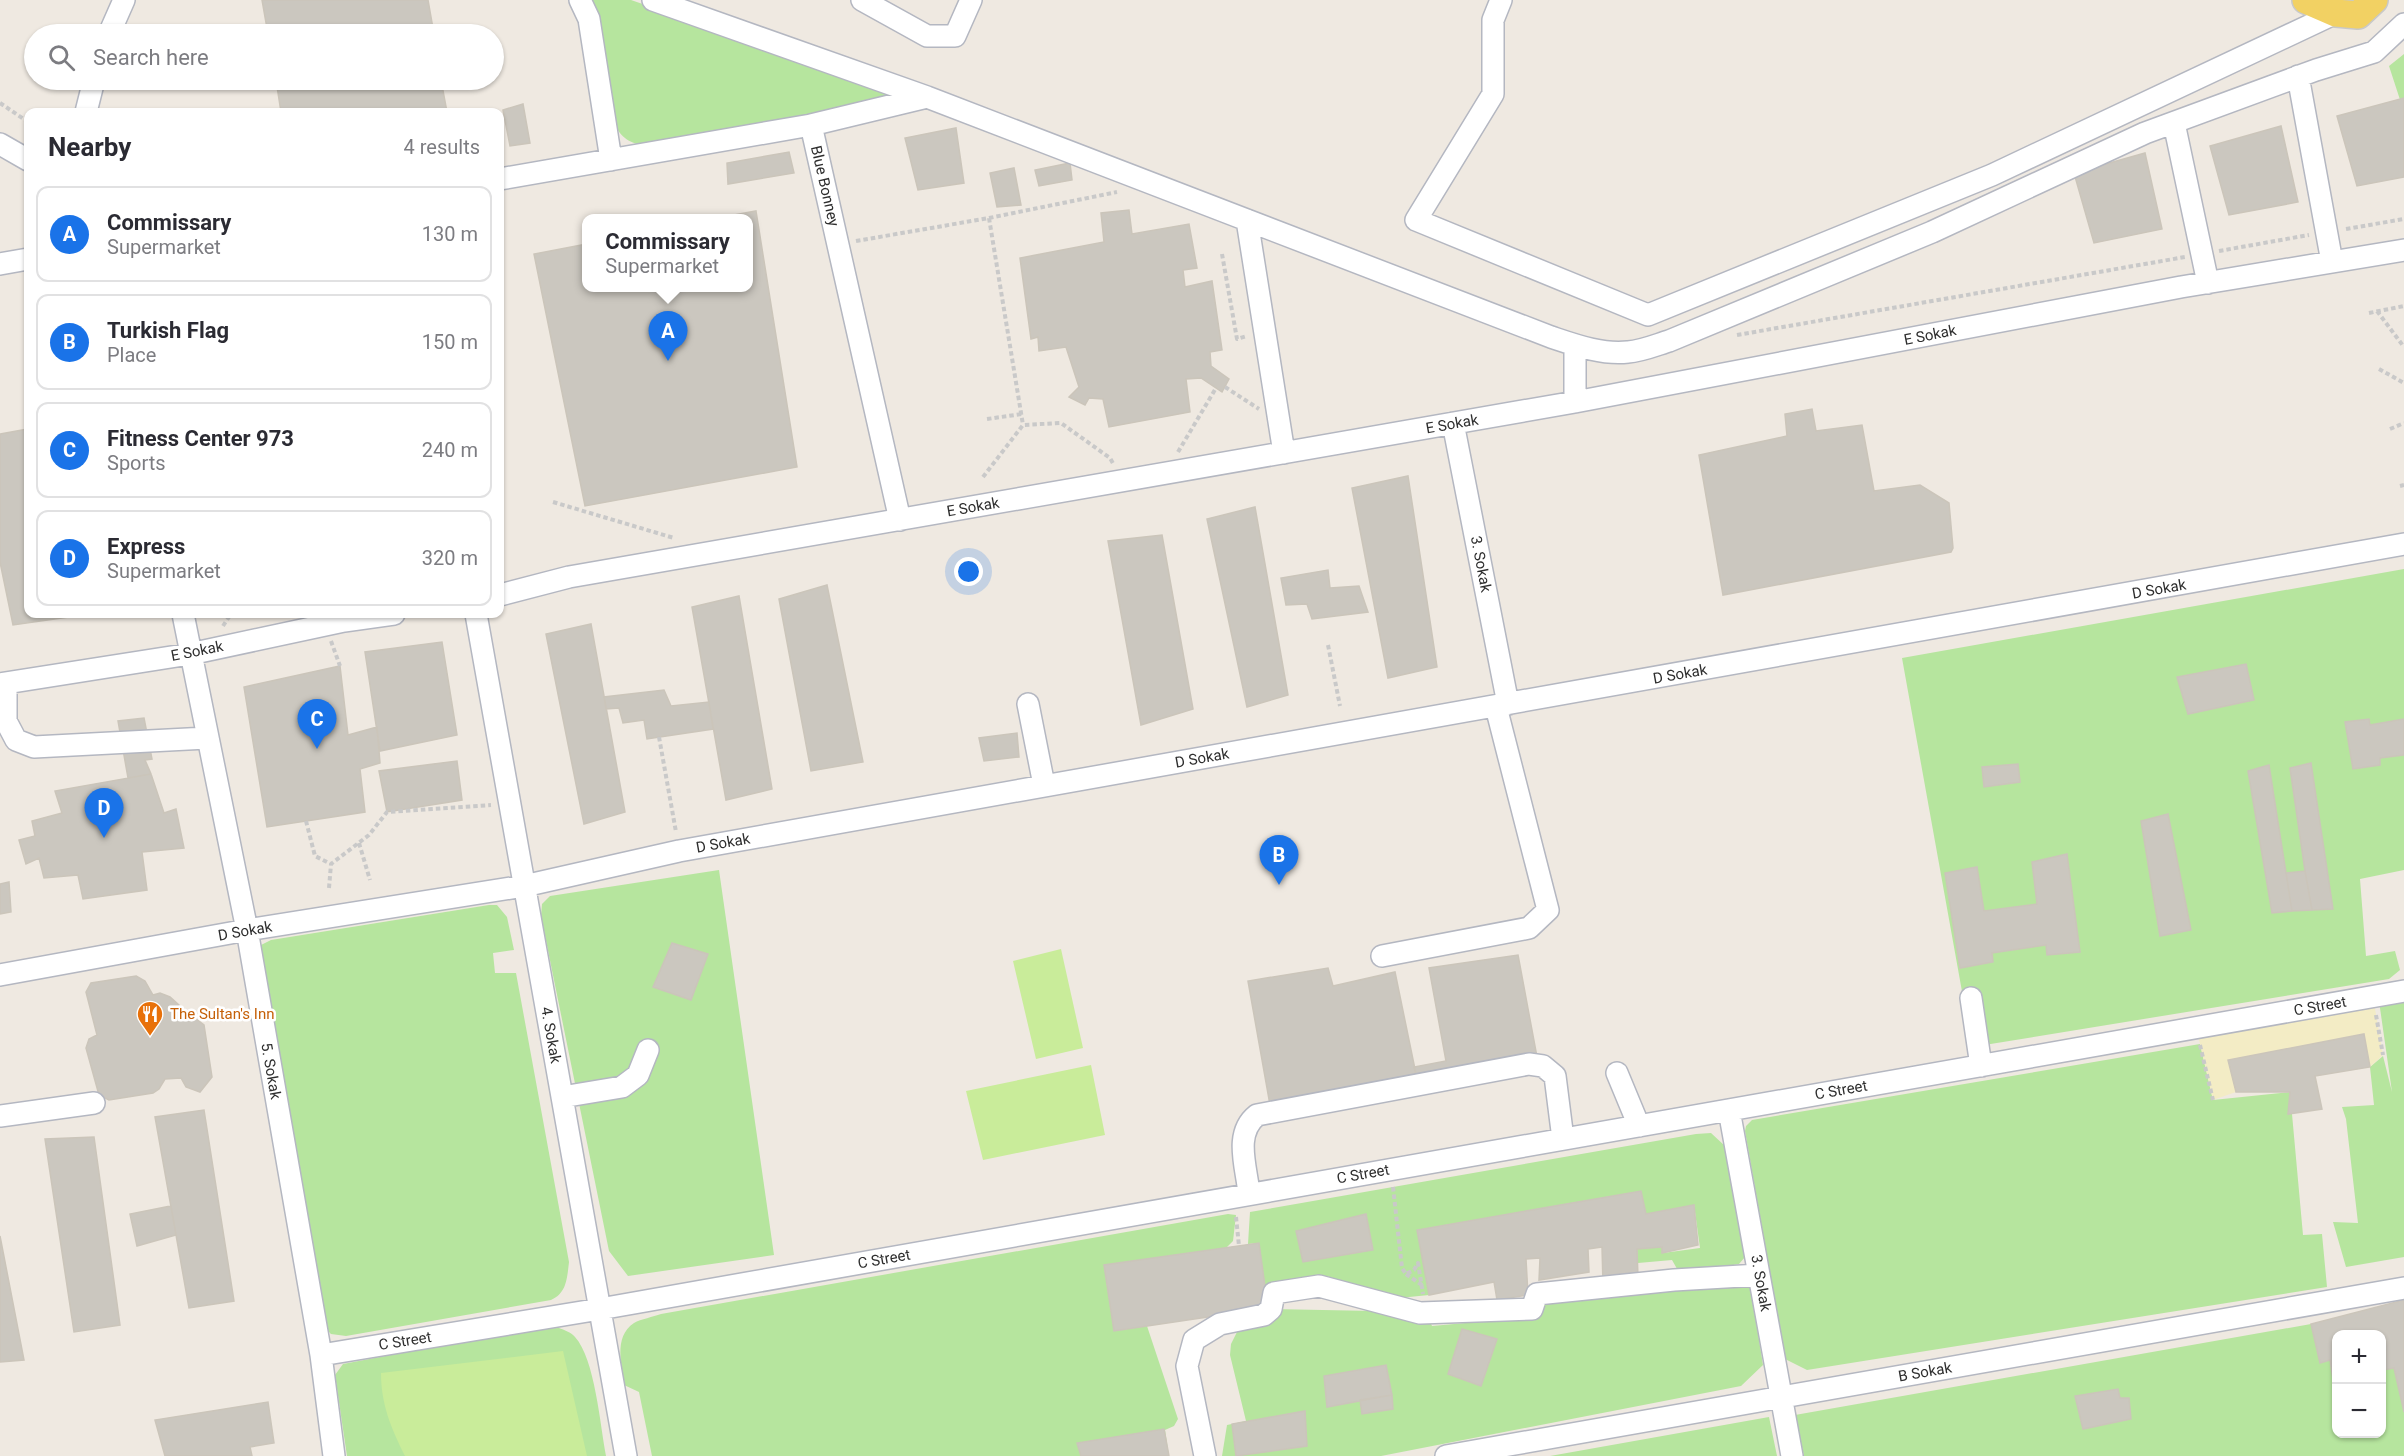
<!DOCTYPE html>
<html lang="en">
<head>
<meta charset="utf-8">
<style>
  :root { --surface:#fff; --page:#f7f7f7; --text:#2b2b33; --muted:#7c7c81; --line:#e1e1e2; --accent:#1a73e8 }
  body { margin:0; font-family:Roboto,sans-serif; background:var(--page); color:var(--text) }
  .controls { position:absolute; right:18px; bottom:18px; display:grid; overflow:hidden; border-radius:12px; box-shadow:0 2px 4px #0004 }
  .controls button { width:54px; height:54px; display:grid; place-items:center; padding:0; border:0; border-bottom:2px solid var(--line); background:var(--surface); color:var(--text); font:30px sans-serif }
  .you { position:absolute; left:969px; top:572px; width:21px; height:21px; margin:-15px; border:4px solid #fff; border-radius:50%; background:#1a73e8; box-shadow:0 0 0 9px #1a73e833 }
  .badge { display:grid; place-items:center; width:39px; height:39px; border-radius:50%; background:var(--accent); color:#fff; font-size:20px; font-weight:700 }
  .pin { position:absolute; translate:-50% -50px; filter:drop-shadow(0 2px 3px #0008) }
  .pin::after { content:''; position:absolute; top:32px; width:21px; height:18px; background:inherit; clip-path:polygon(0 0,100% 0,50% 100%) }
  .popup { position:absolute; left:582px; top:214px; width:171px; height:78px; box-sizing:border-box; display:grid; place-content:center; border-radius:12px; background:var(--surface); filter:drop-shadow(0 2px 4px #0005); font-size:20px; white-space:nowrap; color:var(--muted) }
  .popup b { font-size:22px; color:var(--text) }
  .popup::after { content:''; position:absolute; left:50%; top:100%; margin-left:-12px; border:12px solid transparent; border-top-color:var(--surface) }
  .list { margin:0; padding:0; list-style:none }
  h2 { display:flex; justify-content:space-between; align-items:center; height:78px; margin:0; padding:0 24px; font-size:26px }
  h2 small { font-size:20px; font-weight:400; color:var(--muted) }
  .list li { display:grid; grid-template-columns:39px 1fr auto; gap:18px; align-items:center; box-sizing:border-box; height:96px; margin:0 12px 12px; padding:0 12px; border:2px solid var(--line); border-radius:12px }
  .list b { display:block; font-size:22px; white-space:nowrap }
  .list p { margin:0; font-size:20px; white-space:nowrap; color:var(--muted) }
  .list em { font-size:20px; font-style:normal; color:var(--muted) }
  .icon { flex:none; width:33px; height:33px; fill:none; stroke:currentColor; stroke-width:2; stroke-linecap:round; stroke-linejoin:round }
  .map { position:relative; flex:none; width:2404px; height:1456px; overflow:hidden }
  .search { position:absolute; background:var(--surface); box-shadow:0 2px 4px #0004; left:24px; top:24px; width:480px; height:66px; display:flex; align-items:center; gap:15px; box-sizing:border-box; padding:0 21px; border-radius:33px; color:var(--muted); font-size:22px }
  .panel { position:absolute; background:var(--surface); box-shadow:0 2px 4px #0004; left:24px; top:108px; width:480px; height:510px; border-radius:12px }
  .map>svg:first-child { display:block }
</style>
</head>
<body>
<div class="map">
<svg width="2404" height="1456" viewBox="0 0 2404 1456">
  <rect width="100%" height="100%" fill="#efe9e1"/>
  <!-- green -->
  <path fill="#b6e59e" d="M591 0H631L912 97 647 147C629 142 622 140 613 121Z
    M2404 54V112L2389 66Z
    M2404 569V870L2360 879 2366 956 2395 951 2400 970 2389 979 1972 1047 1902 658Z
    M719 870 774 1255 628 1276 609 1251 541 916 542 904 550 896Z
    M489 905H497L507 917 514 950 493 953 495 973H516L569 1262C567 1278 567 1293 551 1300L346 1336 331 1334 324 1327 259 946 271 940Z
    M2404 996V1257L2346 1267 2333 1222 2358 1223 2346 1119 2342 1107 2374 1105 2370 1067 2383 1056 2392 1092 2379 1001Z
    M2200 1044 2213 1100 2290 1092 2303 1235 2322 1234 2327 1287 1807 1370 1785 1359 1745 1131 1746 1126 1752 1120Z
    M1711 1133 1725 1146 1745 1257 1739 1264 1680 1274 1672 1260 1638 1263 1637 1249 1662 1247 1663 1253 1700 1248 1694 1205 1646 1214 1641 1191 1417 1230 1429 1295 1399 1298 1363 1289 1327 1276 1265 1289 1259 1243 1248 1244 1250 1212 1696 1134Z
    M1228 1214 1236 1215 1233 1241 1226 1248 1104 1266 1114 1331 1147 1326 1178 1419 1174 1426 1165 1430 1169 1456H652L639 1392 624 1385C622 1365 613 1337 634 1323 641 1319 653 1317 661 1314Z
    M1745 1284 1751 1289 1763 1365 1741 1386 1381 1456H1222L1227 1425 1246 1421 1230 1355 1231 1344 1240 1326 1271 1309 1426 1312 1432 1326 1541 1316 1545 1300Z
    M2311 1324 2320 1363 2330 1360 2336 1399V1434H2382V1370L2394 1368 2404 1412V1456H1804L1795 1415Z
    M559 1328C564 1330 571 1332 575 1337 595 1359 600 1425 606 1456H347L335 1375 343 1364 527 1329Z
    M1769 1417 1777 1456H1550Z"/>
  <!-- sand -->
  <path fill="#f3ecc5" d="M2374 1003 2383 1055 2370 1067 2364 1034 2228 1060 2236 1092 2213 1100 2197 1031Z"/>
  <!-- pitch -->
  <path fill="#c9ec9a" d="M1061 949 1083 1048 1036 1059 1013 961Z
    M1091 1065 1105 1135 983 1160 966 1091Z
    M563 1351 587 1456H405C391 1428 381 1404 381 1373Z"/>
  <!-- building -->
  <path fill="#cbc7bf" stroke="#cbc5ba" stroke-width="1.5" d="M262 0H428L434 34H268Z
    M276 80H441L447 112H281Z
    M2404 98V177L2357 186 2337 116Z
    M523 104 530 143 510 146 503 110Z
    M2281 126 2298 202 2229 215 2210 146Z
    M956 128 964 183 918 190 905 138Z
    M789 152 794 173 728 184 727 163Z
    M2145 153 2162 229 2094 243 2074 173Z
    M1070 163 1072 180 1039 186 1035 170Z
    M1014 168 1021 205 997 207 990 173Z
    M1129 210 1132 234 1189 224 1197 268 1183 270 1185 287 1212 281 1222 350 1210 352 1211 366 1229 379 1222 392 1201 378 1186 379 1190 412 1109 427 1103 399 1089 398 1085 405 1069 397 1079 387 1066 347 1039 351 1038 337 1031 339 1020 258 1104 242 1101 213Z
    M756 211 797 467 585 506 534 254 587 244V288H749V218H718Z
    M1812 409 1816 431 1862 425 1874 491 1920 485 1949 503 1953 548 1951 552 1723 595 1699 455 1787 436 1785 414Z
    M28 429V614H90L13 625 0 562V434Z
    M1408 476 1437 667 1388 678 1352 488Z
    M1255 507 1288 695 1247 707 1207 519Z
    M1162 535 1193 709 1141 725 1108 541Z
    M1328 570 1330 588 1359 586 1368 612 1312 619 1307 604 1286 605 1281 578Z
    M827 585 863 762 811 771 779 599Z
    M739 596 772 789 726 800 692 607Z
    M591 624 625 812 584 824 546 634Z
    M442 642 457 735 380 751 365 652Z
    M2246 664 2254 700 2188 714 2177 677Z
    M340 666 348 735 377 727 380 763 360 769 365 812 267 827 244 687Z
    M664 690 671 706 709 702 713 729 647 739 644 720 623 723 619 708 606 709 604 697Z
    M144 718 152 759 145 760 151 774 128 778 118 721Z
    M2369 719 2370 725 2404 719V755L2380 758V765L2353 769 2345 722Z
    M1017 733 1019 757 984 761 979 738Z
    M457 761 462 800 387 812 379 771Z
    M2311 763 2333 909 2312 910 2305 871 2290 768Z
    M2018 764 2020 782 1984 787 1982 767Z
    M2269 765 2292 911 2272 913 2248 771Z
    M151 774 164 813 176 809 184 848 142 852 147 890 83 899 78 875 44 878 39 858 26 864 19 840 35 836 32 821 62 813 55 791Z
    M2168 814 2191 930 2160 936 2141 821Z
    M2067 854 2080 952 2047 955 2046 945 1992 953 1993 962 1960 968 1945 873 1977 867 1984 911 2037 904 2032 862Z
    M2305 871 2312 910 2292 911 2286 873Z
    M9 882 11 912 0 914V884Z
    M672 943 708 954 691 1000 653 987Z
    M1518 955 1537 1057 1417 1079 1414 1067 1446 1061 1429 968Z
    M1328 968 1333 986 1395 972 1417 1079 1270 1105 1248 981Z
    M136 976 145 981 153 995 160 993 170 997 179 1005 177 1014 192 1016 204 1025 212 1077 200 1092 186 1087 181 1078 165 1079 159 1089 153 1093 109 1100 99 1095 86 1048 89 1039 97 1035 86 992 91 983Z
    M2364 1034 2370 1067 2315 1076 2322 1109 2288 1114 2290 1092H2236L2228 1060Z
    M204 1110 234 1301 189 1308 155 1117Z
    M94 1137 120 1325 74 1332 45 1139Z
    M1641 1191 1646 1214 1694 1205 1698 1245 1662 1253V1247L1637 1249 1638 1277 1603 1284 1602 1247 1588 1249 1589 1272 1539 1280 1540 1258 1526 1259 1528 1295 1497 1300 1494 1282 1429 1295 1417 1230Z
    M171 1206 176 1235 137 1246 130 1214Z
    M1366 1214 1373 1250 1303 1262 1296 1231Z
    M0 1236 24 1360 0 1362Z
    M1259 1243 1268 1308 1114 1331 1104 1265Z
    M2404 1300V1412L2394 1368 2382 1370V1334H2336V1399L2330 1360 2320 1363 2311 1324Z
    M1462 1329 1497 1339 1481 1386 1448 1374Z
    M1386 1365 1392 1395 1327 1407 1324 1376Z
    M2118 1389 2120 1398H2129L2131 1419 2083 1429 2075 1396Z
    M1392 1395 1393 1409 1362 1414 1360 1400Z
    M268 1402 274 1443 250 1447 252 1456H165L155 1420Z
    M1305 1411 1307 1446 1236 1456 1232 1424Z
    M1164 1429 1169 1456H1081L1077 1443Z"/>
  <g fill="none" stroke-linecap="round" stroke-linejoin="round">
    <!-- minor casing -->
    <g stroke="#b4b7c1" stroke-width="24">
      <path id="minor" d="M580 0 589 19 611 160
        M653 0 927 97
        M862 0 927 36H955L971 0
        M1501 0 1493 20V94L1416 220 1648 315 1992 175 2336 13
        M109 34 124 0
        M2298 76 2332 262
        M86 112 94 80
        M2174 123 2208 283
        M811 125 927 97 1551 337C1575 345 1602 355 1628 352 1642 351 1656 345 1669 341L1932 232 2145 133 2316 70 2374 52 2404 24
        M0 144 28 160
        M500 179 811 125 900 520
        M1247 220 1284 453
        M0 264 28 259
        M1575 402V345
        M1453 423 1508 704
        M500 595 569 577 1575 402 2181 287 2404 250
        M183 614 247 930 321 1355 334 1456
        M476 614 626 1456
        M6 683V721L16 740 34 747 207 738
        M0 684 190 654 344 621 394 614
        M1028 704 1044 785
        M1382 956 1529 928 1548 910 1496 707
        M0 975 247 930 524 886 679 851 2404 544
        M1971 998 1981 1066
        M1617 1073 1639 1126
        M562 1097 622 1087 638 1075 648 1050
        M1729 1110 1792 1456
        M0 1116 94 1103
        M1249 1194C1247 1168 1233 1134 1257 1115L1529 1064 1543 1066 1555 1076 1563 1139
        M321 1355 600 1309 2404 991
        M1205 1456 1187 1366 1194 1340 1220 1324 1264 1315 1271 1309 1274 1293 1319 1286 1420 1313 1532 1309 1537 1294 1674 1280 1759 1275
        M1446 1456 2404 1288"/>
    </g>
    <!-- major casing -->
    <g stroke="#c9c9c9" stroke-width="30">
      <path id="major" d="M2306 0 2336 13 2358 15 2374 0"/>
    </g>
    <!-- path -->
    <path stroke="#c9c9c9" stroke-width="4" stroke-dasharray="4.5 3" stroke-linecap="butt" d="M0 103 28 122
      M989 218 1117 192
      M2346 229 2404 219
      M856 241 989 218 1023 425
      M2219 251 2309 235
      M1222 254 1237 339 1247 336
      M2377 311 2404 347
      M2369 313 2404 306
      M1737 335 2185 257
      M2379 369 2404 383
      M1225 387 1259 409
      M987 419 1022 414
      M2390 429 2404 423
      M1178 452 1216 388
      M983 477 1023 425 1061 423 1110 458 1114 465
      M2400 486 2404 485
      M553 502 674 538
      M223 626 231 614
      M331 641 340 666
      M1328 645 1340 706
      M659 737 676 832
      M306 821 315 856 331 864
      M359 843 370 880
      M329 888 331 864 369 835 387 812 491 805
      M2376 1015 2383 1055
      M2200 1045 2213 1100
      M1393 1187 1402 1268 1406 1274 1414 1270 1418 1263 1423 1294
      M1236 1217 1239 1246
      M1406 1274 1422 1285"/>
    <!-- minor -->
    <use href="#minor" stroke="#fff" stroke-width="21"/>
    <!-- major -->
    <use href="#major" stroke="#f2d163" stroke-width="27"/>
  </g>
  <!-- icons -->
  <defs>
    <g id="restaurant-pin" transform="scale(1.35)"><path d="M0 17L-7.5 6A9.5 9.5 0 1 1 7.5 6Z" fill="#e8710a" stroke="#fff"/><path d="M-5-6h1v4h1v-4h1v4h1v-4h1v5L-1.5 .5V6h-2V.5L-5-1ZM5-6V6H3V1.5H1.5Q1.5-4 5-6Z" fill="#fff"/></g>
  </defs>
  <g fill-rule="evenodd">
    <use href="#restaurant-pin" x="150" y="1014"/>
  </g>
  <g text-anchor="middle" stroke-width="5" stroke-linejoin="round" paint-order="stroke">
    <!-- street labels -->
    <g font-size="15" fill="#2e2e2e" stroke="#fff">
      <text transform="translate(825 186) rotate(77)" y="5">Blue Bonney</text>
      <text transform="translate(1930 335) rotate(-11)" y="5">E Sokak</text>
      <text transform="translate(1452 424) rotate(-10)" y="5">E Sokak</text>
      <text transform="translate(973 507) rotate(-10)" y="5">E Sokak</text>
      <text transform="translate(1481 564) rotate(79)" y="5">3. Sokak</text>
      <text transform="translate(2159 589) rotate(-10)" y="5">D Sokak</text>
      <text transform="translate(197 651) rotate(-11)" y="5">E Sokak</text>
      <text transform="translate(1680 674) rotate(-10)" y="5">D Sokak</text>
      <text transform="translate(1202 758) rotate(-10)" y="5">D Sokak</text>
      <text transform="translate(723 843) rotate(-10)" y="5">D Sokak</text>
      <text transform="translate(245 931) rotate(-10)" y="5">D Sokak</text>
      <text transform="translate(2320 1006) rotate(-10)" y="5">C Street</text>
      <text transform="translate(551 1035) rotate(80)" y="5">4. Sokak</text>
      <text transform="translate(271 1071) rotate(80)" y="5">5. Sokak</text>
      <text transform="translate(1841 1090) rotate(-10)" y="5">C Street</text>
      <text transform="translate(1363 1174) rotate(-10)" y="5">C Street</text>
      <text transform="translate(884 1259) rotate(-10)" y="5">C Street</text>
      <text transform="translate(1761 1283) rotate(80)" y="5">3. Sokak</text>
      <text transform="translate(405 1341) rotate(-9)" y="5">C Street</text>
      <text transform="translate(1925 1372) rotate(-10)" y="5">B Sokak</text>
    </g>
    <!-- food labels -->
    <g font-size="15" fill="#c56008" stroke="#fff" text-anchor="start">
      <text x="170" y="1019">The Sultan's Inn</text>
    </g>
  </g>
</svg>
<div class="controls">
<button>+</button>
<button>−</button>
</div>
<div class="you"></div>
<div class="pin badge" style="left:668px;top:361px">A</div>
<div class="popup"><b>Commissary</b>Supermarket</div>
<div class="pin badge" style="left:1279px;top:885px">B</div>
<div class="pin badge" style="left:317px;top:749px">C</div>
<div class="pin badge" style="left:104px;top:838px">D</div>
<div class="search"><svg class="icon" aria-label="search" viewBox="0 0 24 24"><circle cx="10" cy="10" r="6"/><path d="M15 15l6 6"/></svg>Search here</div>
<section class="panel">
<h2>Nearby<small>4 results</small></h2>
<ul class="list">
<li><span class="badge">A</span><div><b>Commissary</b><p>Supermarket</p></div><em>130 m</em></li>
<li><span class="badge">B</span><div><b>Turkish Flag</b><p>Place</p></div><em>150 m</em></li>
<li><span class="badge">C</span><div><b>Fitness Center 973</b><p>Sports</p></div><em>240 m</em></li>
<li><span class="badge">D</span><div><b>Express</b><p>Supermarket</p></div><em>320 m</em></li>
</ul>
</section>
</div>
</body>
</html>
